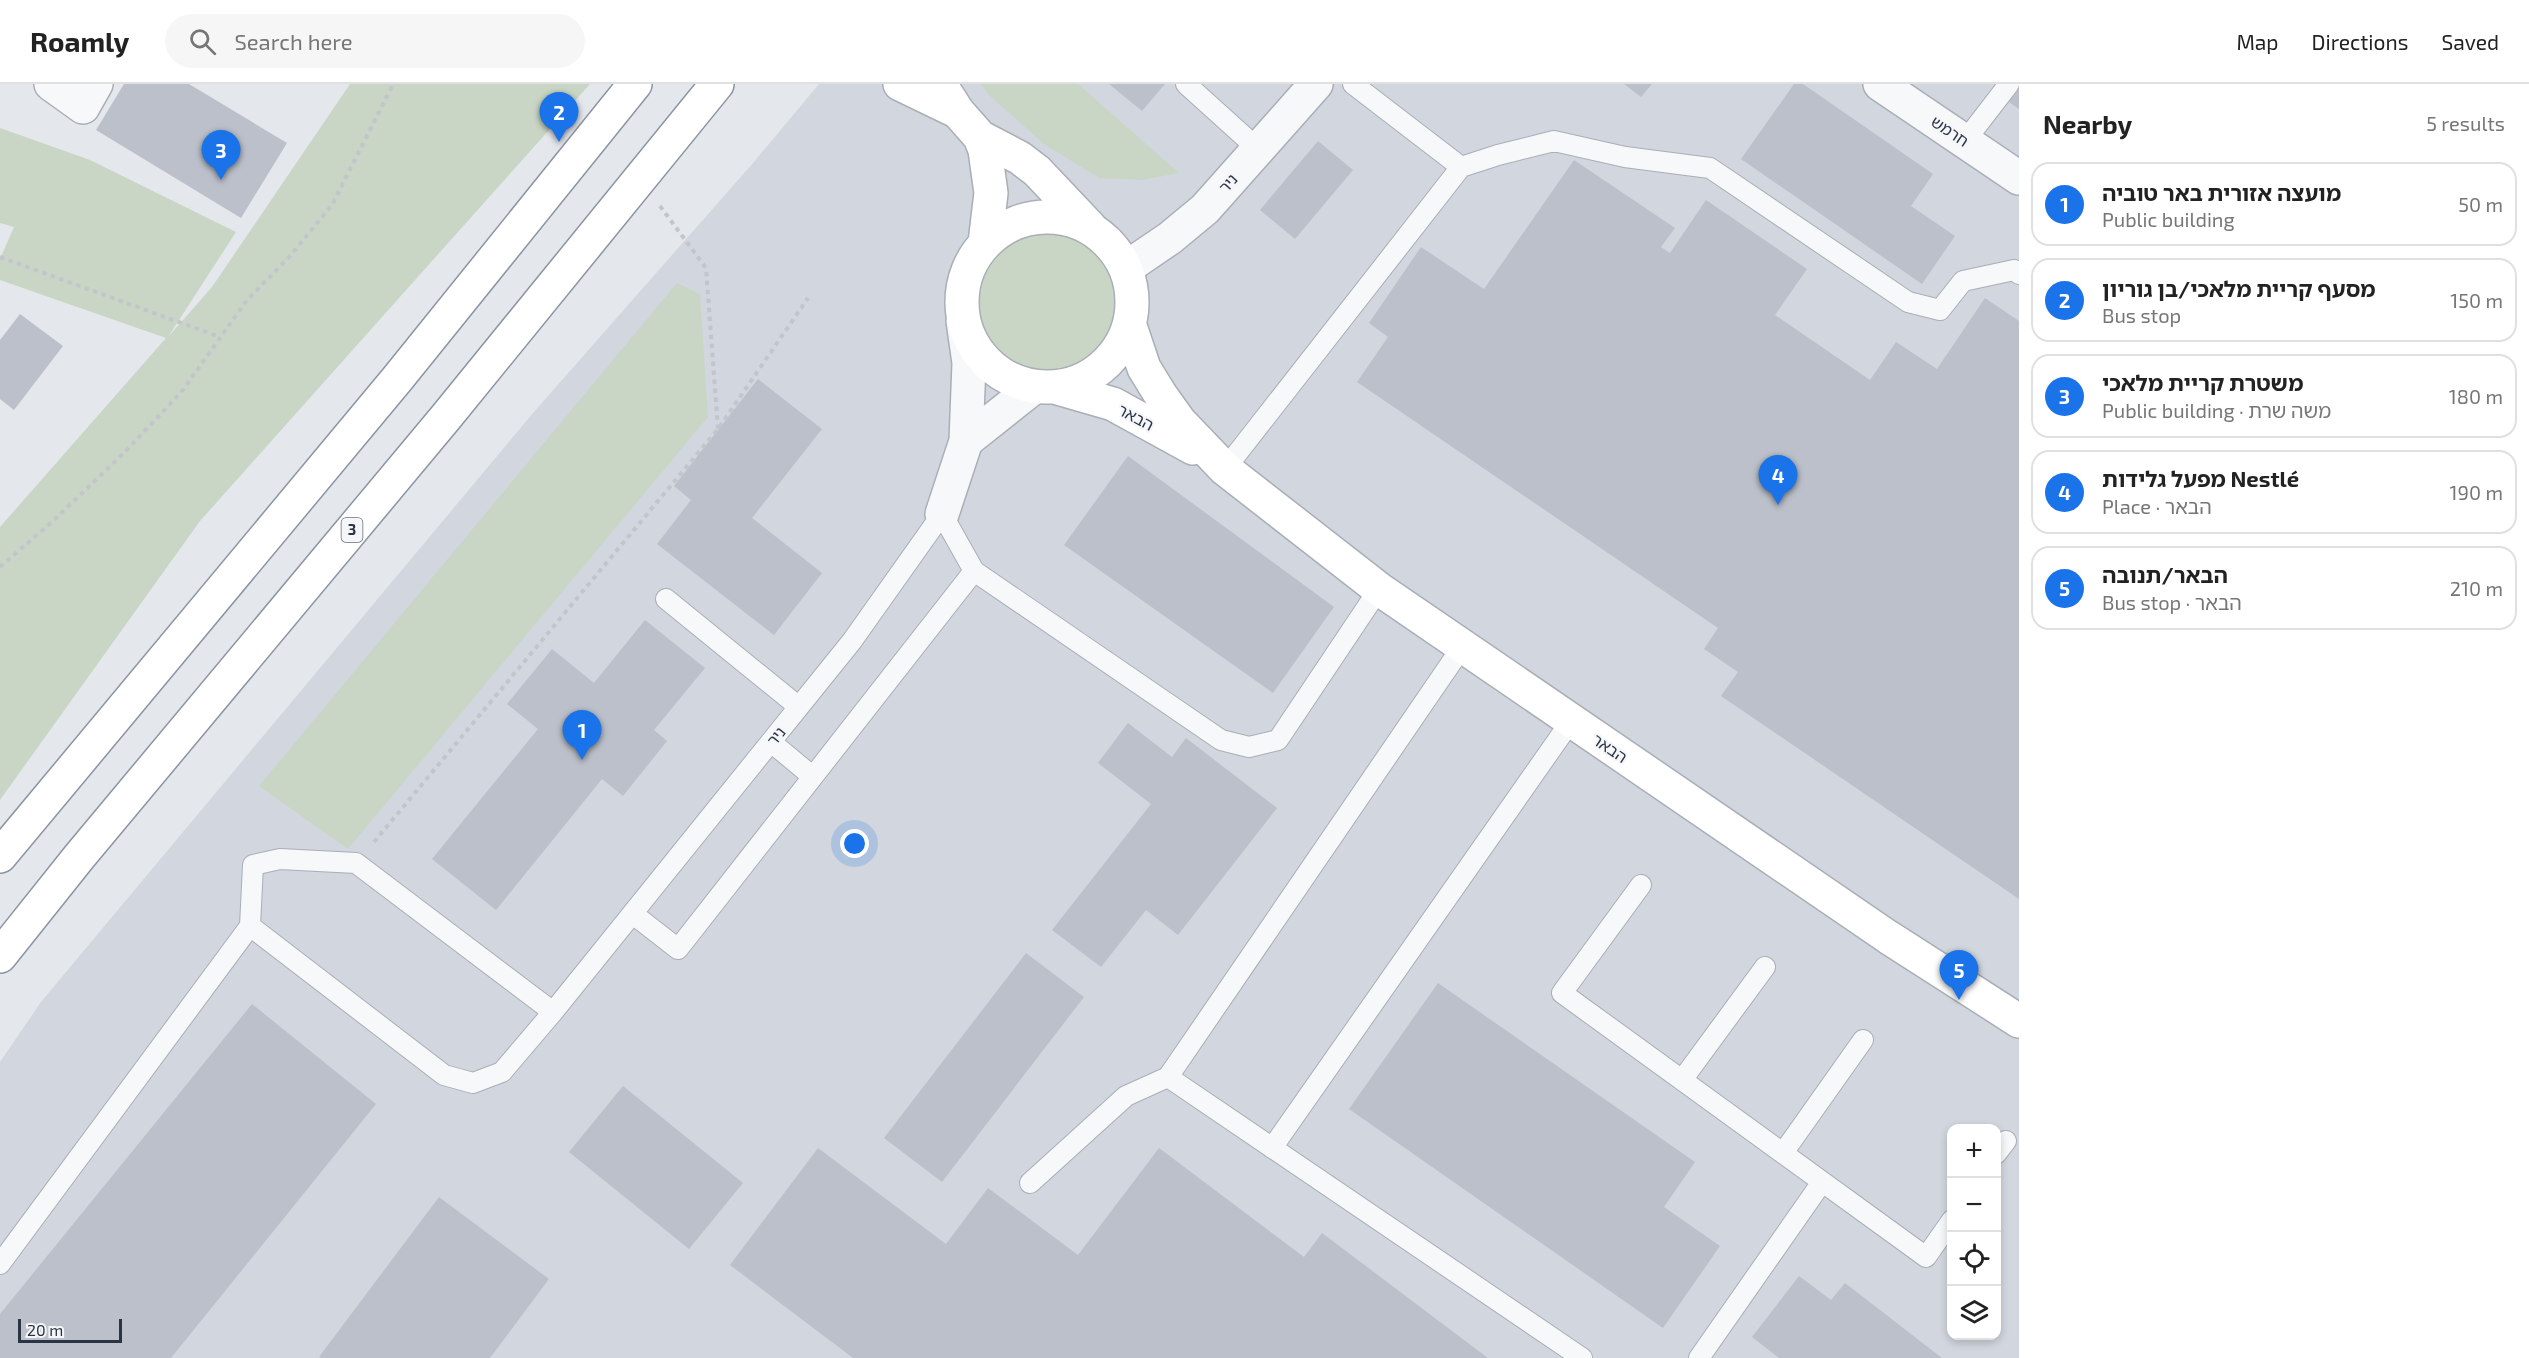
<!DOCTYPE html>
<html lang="en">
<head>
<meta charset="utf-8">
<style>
  :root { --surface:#fff; --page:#f6f6f6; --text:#222; --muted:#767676; --line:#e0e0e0; --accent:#1a73e8 }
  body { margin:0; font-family:"Exo 2","Noto Sans Hebrew",sans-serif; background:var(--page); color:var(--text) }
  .controls { position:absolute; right:18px; bottom:18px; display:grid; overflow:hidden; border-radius:12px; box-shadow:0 3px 9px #0003 }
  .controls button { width:54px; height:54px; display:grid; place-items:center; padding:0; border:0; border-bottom:2px solid var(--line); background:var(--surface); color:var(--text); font:30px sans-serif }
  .scale { position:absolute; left:18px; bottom:15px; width:104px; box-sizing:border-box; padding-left:6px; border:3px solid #2b3445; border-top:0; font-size:16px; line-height:21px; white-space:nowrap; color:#2b3445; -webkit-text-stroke:4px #f4f6f9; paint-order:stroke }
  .you { position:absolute; left:855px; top:760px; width:21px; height:21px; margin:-15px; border:4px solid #fff; border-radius:50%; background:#1a73e8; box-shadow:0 0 0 9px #1a73e833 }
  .badge { display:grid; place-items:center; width:39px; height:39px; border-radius:50%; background:var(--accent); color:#fff; font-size:20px; font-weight:700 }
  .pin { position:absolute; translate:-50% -50px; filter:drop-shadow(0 2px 3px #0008) }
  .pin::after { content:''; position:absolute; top:32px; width:21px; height:18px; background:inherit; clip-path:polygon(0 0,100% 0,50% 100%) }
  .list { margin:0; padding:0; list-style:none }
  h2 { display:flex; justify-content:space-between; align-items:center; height:78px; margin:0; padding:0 24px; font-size:26px }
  h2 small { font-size:20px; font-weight:400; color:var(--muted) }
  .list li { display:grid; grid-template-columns:39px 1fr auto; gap:18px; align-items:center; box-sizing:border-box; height:84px; margin:0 12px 12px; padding:0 12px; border:2px solid var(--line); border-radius:18px }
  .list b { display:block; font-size:22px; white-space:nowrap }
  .list p { margin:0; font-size:20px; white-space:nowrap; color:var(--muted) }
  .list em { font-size:20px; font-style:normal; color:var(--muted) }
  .icon { flex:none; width:33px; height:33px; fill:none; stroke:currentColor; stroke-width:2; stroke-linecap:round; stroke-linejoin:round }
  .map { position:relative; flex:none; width:2019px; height:1274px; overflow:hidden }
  header { display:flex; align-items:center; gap:36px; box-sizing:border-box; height:84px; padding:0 30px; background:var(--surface); border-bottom:2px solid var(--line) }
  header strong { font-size:28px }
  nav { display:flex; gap:33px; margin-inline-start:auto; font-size:21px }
  .search { width:420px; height:54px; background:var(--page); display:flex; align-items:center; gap:15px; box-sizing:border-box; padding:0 21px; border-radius:33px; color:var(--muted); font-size:22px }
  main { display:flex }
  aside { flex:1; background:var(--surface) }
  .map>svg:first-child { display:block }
</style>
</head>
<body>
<header>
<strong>Roamly</strong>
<div class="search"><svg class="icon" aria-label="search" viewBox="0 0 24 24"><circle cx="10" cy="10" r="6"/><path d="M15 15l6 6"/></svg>Search here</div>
<nav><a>Map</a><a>Directions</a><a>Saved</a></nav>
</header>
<main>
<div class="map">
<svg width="2019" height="1274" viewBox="0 0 2019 1274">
  <rect width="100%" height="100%" fill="#e4e7ec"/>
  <!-- built -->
  <path fill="#d2d6de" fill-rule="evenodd" d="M819 0H2019V1274H0V978L41 918 533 329 753 79ZM1952 1044H1996V1252H1952Z"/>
  <!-- green -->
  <path fill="#c9d6c5" d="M350 0H590L200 437 0 716V443L166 254 0 196V175L14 143 0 139V44L90 76 236 148 168 253 212 203Z
    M981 0H1078L1179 89 1142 96 1099 94 1044 60 989 11Z
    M977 219a70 70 0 1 1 140 0a70 70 0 1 1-140 0Z
    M677 199 700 210 708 333 348 765 259 702Z"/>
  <!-- building -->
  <path fill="#bbc0ca" d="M124 0H189L287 59 241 134 96 46Z
    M1109 0H1165L1142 27Z
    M1624 0H1652L1641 13Z
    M1794 0H1803L1933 90 1911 122 1955 152 1922 200 1741 75Z
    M2019 5V25L2009 18Z
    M1318 57 1353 86 1295 155 1260 126Z
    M1574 76 1675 144 1661 163 1670 169 1706 116 1807 185 1775 231 1870 296 1896 258 1937 285 1985 214 2019 237V815L1721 612 1738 588 1704 565 1718 544 1357 298 1388 253 1369 239 1421 163 1484 205Z
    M20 230 63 262 14 326 0 315V256Z
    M758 295 822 345 752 434 822 489 774 551 657 460 691 416 674 402Z
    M1128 372 1334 523 1273 609 1064 461Z
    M645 536 705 584 654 646 667 657 623 712 602 695 496 826 432 775 538 645 507 620 552 565 594 599Z
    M1128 639 1172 673 1186 654 1277 724 1178 851 1146 826 1101 883 1052 846 1151 720 1098 679Z
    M1026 869 1084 913 942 1098 884 1054Z
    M1438 899 1695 1078 1664 1123 1720 1162 1663 1244 1349 1025Z
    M252 920 376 1020 171 1274H0V1230Z
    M623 1002 743 1099 689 1165 569 1068Z
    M818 1064 946 1160 988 1104 1078 1171 1159 1064 1304 1173 1322 1149 1488 1274H853L730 1181Z
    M439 1113 549 1195 490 1274H321L319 1273Z
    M1799 1192 1831 1216 1845 1199 1942 1274H1779L1752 1253Z"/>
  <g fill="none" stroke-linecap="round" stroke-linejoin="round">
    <!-- lane casing -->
    <g stroke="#a9aeb7" stroke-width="22">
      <path id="lane" d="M1186 0 1258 65
        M1353 0 1461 83
        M1965 57 2009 0
        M1225 385 1461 83 1498 71 1554 57 1625 73 1710 84 1908 218 1940 226 1963 197 2014 186 2019 190
        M666 515 799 623
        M771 658 812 692
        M1641 801 1562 909 1926 1173 1952 1136
        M633 830 678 865 974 487
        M250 842 444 991 473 999 502 988 553 928 852 557 942 430 974 487 1221 656 1249 663 1278 656 1379 505
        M1168 993 1462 563
        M1682 996 1765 883
        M1272 1064 1571 637
        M1783 1069 1863 956
        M1996 1070 2006 1057
        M1030 1099 1126 1012 1168 993 1582 1274
        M0 1180 250 842 253 781 280 775 356 779 553 928
        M1699 1274 1822 1098"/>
    </g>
    <!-- street casing -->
    <g stroke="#a9aeb7" stroke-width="36">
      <path id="street" d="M51 0 83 23 96 0
        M1880 0 2019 94
        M1126 184 1170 154 1205 125 1316 0
        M966 357 1034 303
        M942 430 966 357 969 279 963 237"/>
    </g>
    <!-- secondary casing -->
    <g stroke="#a9aeb7" stroke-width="36">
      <path id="secondary" d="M900 0 958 28
        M940 0 958 28 980 53 985 66 991 109 985 159
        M980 53 1020 74 1037 87 1090 143
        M962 218a85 85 0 1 1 170 0a85 85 0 1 1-170 0Z
        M1130 242 1144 284 1160 310 1180 338 1225 385 1379 505 1888 853 2019 937
        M1054 303 1113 320 1193 364"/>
    </g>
    <!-- highway casing -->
    <g stroke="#8b94a3" stroke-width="36">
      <path id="highway" d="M0 772 398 294 635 0
        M0 872 79 773 446 333 717 0"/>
    </g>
    <!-- path -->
    <path stroke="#c2c5cb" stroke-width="4" stroke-dasharray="4.5 4.5" stroke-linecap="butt" d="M660 122 706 184 718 345
      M0 173 220 253
      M0 483 53 437 127 366 183 306 247 216 289 173 332 121 393 0
      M374 758 718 345 808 214"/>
    <!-- lane -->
    <use href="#lane" stroke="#f7f8fa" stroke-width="20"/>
    <!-- street -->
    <use href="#street" stroke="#f7f8fa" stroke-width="33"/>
    <!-- secondary -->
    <use href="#secondary" stroke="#fff" stroke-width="33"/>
    <!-- highway -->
    <use href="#highway" stroke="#fff" stroke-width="33"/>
  </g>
  <g text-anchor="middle" stroke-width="4.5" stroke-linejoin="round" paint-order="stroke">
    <!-- shield labels -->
    <rect fill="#f4f6f9" stroke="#676e7b" stroke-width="1.5" x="341.5" y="434" width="21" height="24" rx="4.5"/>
    <g font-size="15" font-weight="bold" fill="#2b3445">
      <text x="352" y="451">3</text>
    </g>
    <!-- street labels -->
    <g font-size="16" fill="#2b3445" stroke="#f4f6f9">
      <text transform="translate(1950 47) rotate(34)" y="6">חרמש</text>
      <text transform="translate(1228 99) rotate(-48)" y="6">ניר</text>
      <text transform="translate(1136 333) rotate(28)" y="6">הבאר</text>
      <text transform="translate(776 652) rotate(-51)" y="6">ניר</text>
      <text transform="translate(1610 664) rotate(34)" y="6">הבאר</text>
    </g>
  </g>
</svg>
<div class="controls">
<button>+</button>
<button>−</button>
<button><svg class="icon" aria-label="locate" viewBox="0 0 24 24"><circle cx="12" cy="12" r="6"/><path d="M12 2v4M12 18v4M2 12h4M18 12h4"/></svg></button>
<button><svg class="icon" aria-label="layers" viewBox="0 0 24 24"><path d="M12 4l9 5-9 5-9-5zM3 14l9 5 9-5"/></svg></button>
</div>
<div class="scale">20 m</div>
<div class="you"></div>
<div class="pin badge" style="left:582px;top:676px">1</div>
<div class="pin badge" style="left:559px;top:58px">2</div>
<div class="pin badge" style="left:221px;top:96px">3</div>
<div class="pin badge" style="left:1778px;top:421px">4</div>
<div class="pin badge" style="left:1959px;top:916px">5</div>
</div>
<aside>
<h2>Nearby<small>5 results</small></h2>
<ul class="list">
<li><span class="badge">1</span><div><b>מועצה אזורית באר טוביה</b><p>Public building</p></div><em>50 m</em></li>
<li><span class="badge">2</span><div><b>מסעף קריית מלאכי/בן גוריון</b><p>Bus stop</p></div><em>150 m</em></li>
<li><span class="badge">3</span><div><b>משטרת קריית מלאכי</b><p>Public building · משה שרת</p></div><em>180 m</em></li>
<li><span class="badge">4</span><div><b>מפעל גלידות Nestlé</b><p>Place · הבאר</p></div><em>190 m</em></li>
<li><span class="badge">5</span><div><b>הבאר/תנובה</b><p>Bus stop · הבאר</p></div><em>210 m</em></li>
</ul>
</aside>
</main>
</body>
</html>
